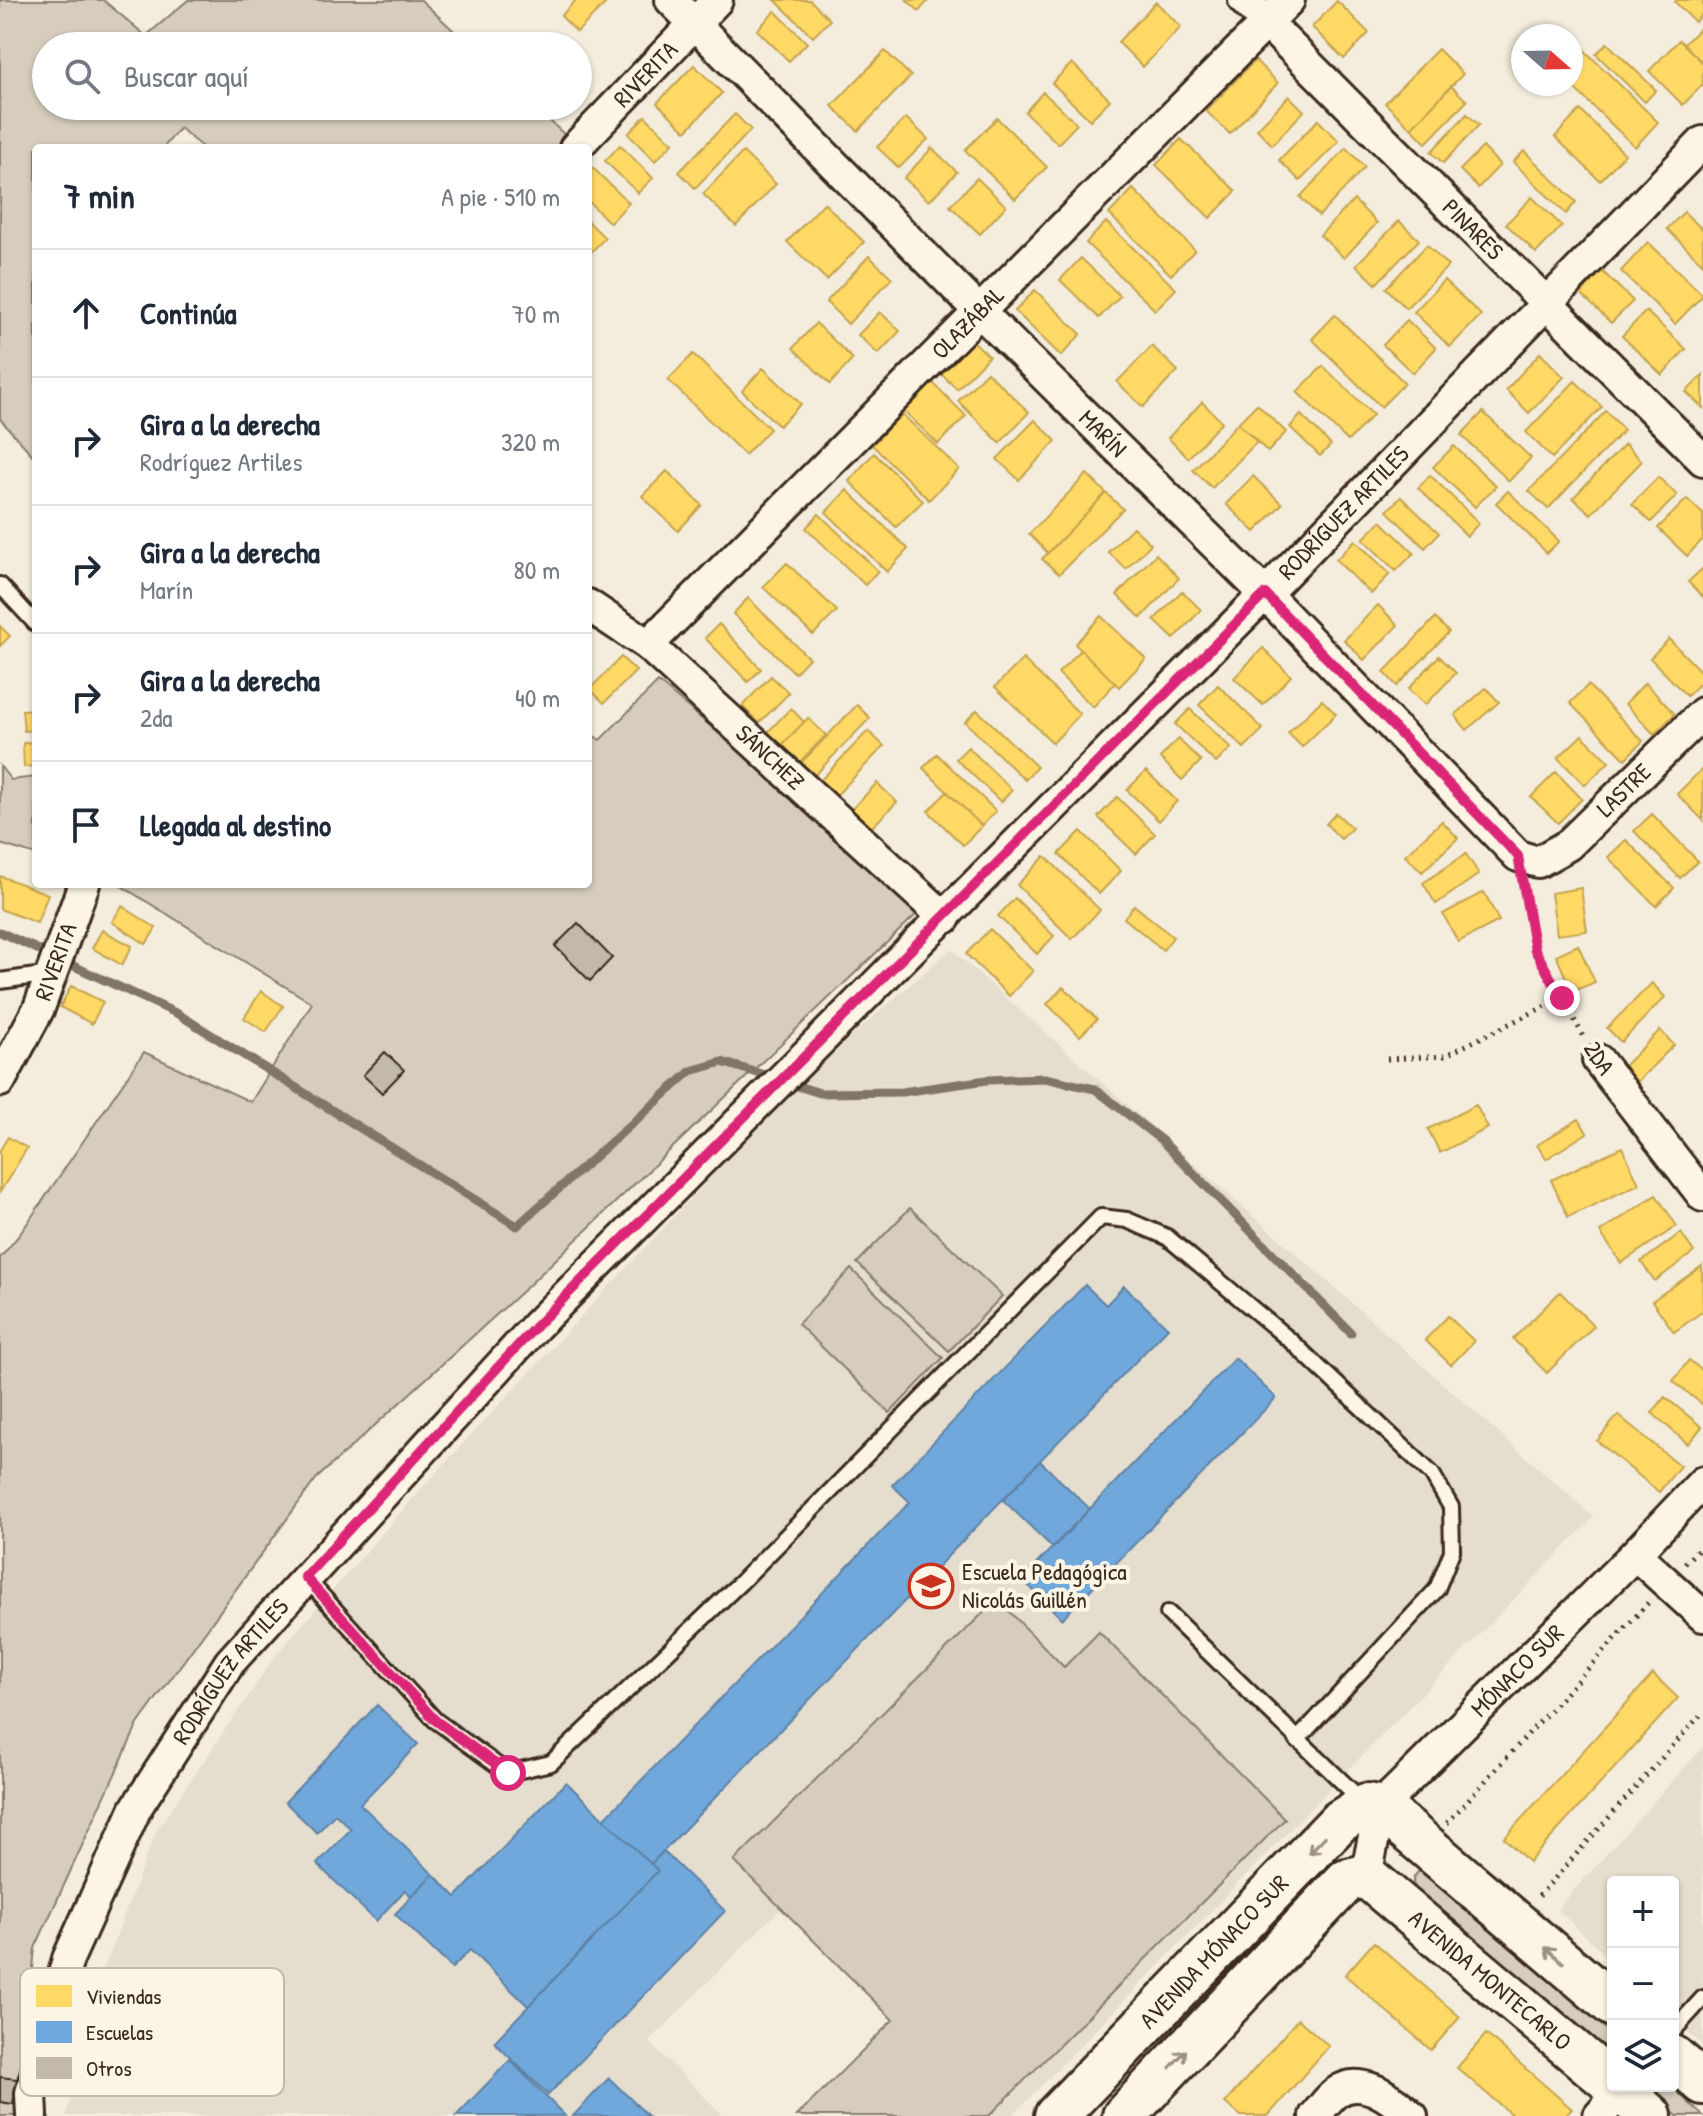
<!DOCTYPE html>
<html lang="es">
<head>
<meta charset="utf-8">
<style>
  :root { --surface:#fff; --page:#f6f6f7; --text:#1f2937; --muted:#747a83; --line:#e0e1e3 }
  body { margin:0; font-family:"Patrick Hand",sans-serif; background:var(--page); color:var(--text) }
  .controls { position:absolute; right:24px; bottom:24px; display:grid; overflow:hidden; border-radius:8px; box-shadow:0 2px 6px #0004 }
  .controls button { width:72px; height:72px; display:grid; place-items:center; padding:0; border:0; border-bottom:2px solid var(--line); background:var(--surface); color:var(--text); font:40px sans-serif }
  .compass { position:absolute; left:1511px; top:24px; width:72px; height:72px; border-radius:50%; background:var(--surface); box-shadow:0 2px 6px #0004; rotate:110deg }
  .stop { position:absolute; width:24px; height:24px; margin:-18px; border:6px solid #db2777; border-radius:50%; background:#fff }
  .stop.end { background:#db2777; border-color:#fff; box-shadow:0 2px 8px #0008 }
  .list { margin:0; padding:0; list-style:none }
  h2 { display:flex; justify-content:space-between; align-items:center; height:104px; margin:0; padding:0 32px; font-size:34px }
  h2 small { font-size:26px; font-weight:400; color:var(--muted) }
  .list li { display:grid; grid-template-columns:52px 1fr auto; gap:24px; align-items:center; box-sizing:border-box; height:128px; padding:0 32px; border-top:2px solid var(--line) }
  .list b { display:block; font-size:30px; white-space:nowrap }
  .list p { margin:0; font-size:26px; white-space:nowrap; color:var(--muted) }
  .list em { font-size:26px; font-style:normal; color:var(--muted) }
  .icon { flex:none; width:44px; height:44px; fill:none; stroke:currentColor; stroke-width:2; stroke-linecap:round; stroke-linejoin:round }
  .map { position:relative; flex:none; width:1703px; height:2116px; overflow:hidden }
  .search { position:absolute; background:var(--surface); box-shadow:0 2px 6px #0004; left:32px; top:32px; width:560px; height:88px; display:flex; align-items:center; gap:20px; box-sizing:border-box; padding:0 28px; border-radius:44px; color:var(--muted); font-size:30px }
  .panel { position:absolute; background:var(--surface); box-shadow:0 2px 6px #0004; left:32px; top:144px; width:560px; height:744px; border-radius:8px }
  .map>svg:first-child { display:block }
</style>
</head>
<body>
<div class="map">
<svg width="1703" height="2116" viewBox="0 0 1703 2116">
  <rect width="100%" height="100%" fill="#f4eddd"/>
  <filter id="ink" filterUnits="userSpaceOnUse"><feTurbulence type="fractalNoise" baseFrequency=".0125" numOctaves="2"/><feDisplacementMap in="SourceGraphic" scale="16" xChannelSelector="R" yChannelSelector="G"/><feConvolveMatrix kernelMatrix="1 2 1 2 8 2 1 2 1" color-interpolation-filters="sRGB"/></filter>
  <g filter="url(#ink)">
    <!-- built -->
    <path fill="#e5ddce" d="M951 949 1594 1517 1012 2116H797L893 2020 781 1908 649 2042 721 2113 720 2116H66L103 1971 156 1831 276 1655 422 1488 797 1084Z
      M1703 1747V2046L1673 2018V1882H1613V1962L1557 1909Z"/>
    <!-- green -->
    <path fill="#d6cdbd" stroke="#887c6e" stroke-width="2" d="M0 0H103L146 36 188 0H421L470 46H46V106H534L567 137 555 148H203L180 128 163 148H36V459L0 419Z
      M658 682 924 907 529 1285 316 1479 138 1724 35 1948 25 2050 28 2116H0V1258L20 1234 144 1052 251 1102 312 1003 118 884H588V732L600 740Z
      M0 766 11 780 36 777V855L0 844Z
      M910 1208 1002 1296 949 1351 857 1263Z
      M851 1269 943 1358 890 1413 798 1324Z
      M997 1599 1064 1667 1099 1632 1285 1819 989 2116H797L893 2020 734 1861Z
      M1418 1872H1426L1613 2035V2061L1417 1891C1412 1883 1411 1879 1418 1872Z
      M1642 2086H1671L1703 2116H1677Z"/>
    <!-- homes -->
    <path fill="#ffd966" stroke="#c4a450" stroke-width="2" d="M576 0H601L605 4 577 32 561 16Z
      M775 0H810L830 20 813 37Z
      M907 0H929L919 11Z
      M1677 0H1703V13L1695 22 1675 2Z
      M1337 1 1369 33 1344 59 1312 27Z
      M1156 2 1181 27 1143 67 1118 42Z
      M775 11 807 43 789 61 757 30Z
      M1703 25V63L1684 44Z
      M1679 40 1703 63V84L1683 105 1649 71Z
      M1575 41 1658 122 1635 147 1570 84 1571 45Z
      M1607 43 1656 90 1645 102 1596 54Z
      M1438 49 1463 74 1411 128 1385 103Z
      M885 51 911 76 858 131 832 106Z
      M1255 60 1278 83 1230 134 1206 111Z
      M1072 63 1110 100 1090 120 1052 83Z
      M694 65 722 93 686 131 657 103Z
      M1451 86 1467 101 1426 143 1411 128Z
      M1043 92 1077 124 1058 144 1025 112Z
      M1289 96 1304 111 1272 145 1257 129Z
      M1580 110 1625 154 1600 181 1555 137Z
      M735 114 751 130 695 188 679 172Z
      M1467 114 1479 125 1443 163 1431 152Z
      M645 116 673 143 655 161 628 134Z
      M906 118 928 139 899 168 877 147Z
      M997 118 1047 167 1015 199 965 150Z
      M1318 120 1339 141 1300 181 1279 160Z
      M1181 139 1236 191 1210 218 1156 165Z
      M620 145 653 178 638 193 605 161Z
      M1483 147 1500 165 1478 188 1460 170Z
      M932 148 957 172 929 201 904 178Z
      M1346 148 1365 167 1319 216 1300 197Z
      M1524 151 1576 202 1566 214 1513 162Z
      M743 152 776 184 736 226 703 194Z
      M593 168 629 203 610 223 588 201V173Z
      M977 178 1006 206 980 234 950 206Z
      M1133 189 1195 250 1171 275 1109 214Z
      M1532 197 1562 226 1536 253 1506 224Z
      M1354 200 1377 223 1344 258 1320 235Z
      M824 203 864 242 827 280 787 242Z
      M1684 212 1703 230V264L1667 229Z
      M588 221 605 238 588 255Z
      M1399 221 1419 240 1376 284 1356 265Z
      M1106 222 1176 289 1155 310 1086 243Z
      M1648 242 1703 295 1675 324 1621 271Z
      M1427 245 1448 266 1406 308 1386 288Z
      M869 256 892 278 848 324 826 302Z
      M1081 258 1120 296 1099 318 1060 280Z
      M1602 271 1633 301 1611 323 1581 294Z
      M1444 280 1481 315 1450 347 1414 312Z
      M1035 290 1081 334 1061 356 1015 311Z
      M1646 311 1686 349 1662 375 1622 336Z
      M880 312 900 331 878 354 858 335Z
      M1335 315 1405 383 1381 407 1312 339Z
      M1407 320 1436 348 1413 373 1383 345Z
      M816 323 853 359 830 384 793 348Z
      M970 338 989 356 957 389 938 371Z
      M1152 346 1178 371 1143 407 1117 382Z
      M1540 353 1564 377 1529 413 1506 390Z
      M693 354 770 429 745 455 668 380Z
      M1323 366 1373 415 1348 441 1297 392Z
      M763 368 801 404 779 426 742 391Z
      M987 372 1029 412 1000 443 958 401Z
      M1703 375V408L1686 392Z
      M1575 381 1602 407 1552 458 1526 432Z
      M932 382 966 416 938 444 904 411Z
      M1202 402 1222 422 1188 458 1168 438Z
      M1257 404 1286 432 1268 452 1238 423Z
      M1606 411 1624 430 1548 509 1529 491Z
      M1483 412 1531 458 1509 481 1461 435Z
      M902 414 959 469 929 500 872 445Z
      M1301 415 1331 445 1320 456 1290 427Z
      M1035 420 1056 441 1019 480 997 459Z
      M1238 423 1257 442 1212 488 1193 470Z
      M1625 444 1642 461 1591 514 1573 498Z
      M1454 446 1496 486 1475 507 1433 467Z
      M874 453 923 501 896 527 849 481Z
      M667 471 702 505 678 531 642 496Z
      M1087 474 1106 493 1048 553 1029 534Z
      M1430 475 1479 523 1467 536 1418 488Z
      M1253 476 1282 504 1255 532 1226 504Z
      M1658 477 1677 495 1651 522 1632 504Z
      M847 490 908 549 887 572 826 512Z
      M1508 491 1559 541 1547 553 1496 503Z
      M1106 493 1123 509 1059 574 1042 559Z
      M1401 497 1439 533 1425 548 1387 511Z
      M1687 499 1703 514V539L1687 556 1658 528Z
      M819 514 878 571 865 585 806 528Z
      M1381 521 1414 553 1396 571 1363 539Z
      M1133 527 1151 544 1126 569 1108 552Z
      M1355 540 1390 574 1371 594 1336 560Z
      M1156 554 1179 578 1141 618 1117 595Z
      M787 563 837 611 813 635 763 587Z
      M1703 568V597L1688 582Z
      M1182 591 1201 610 1174 639 1154 620Z
      M748 598 809 658 795 673 733 614Z
      M1378 605 1398 625 1364 660 1344 640Z
      M1101 616 1146 659 1119 687 1075 644Z
      M1435 618 1449 632 1397 686 1384 672Z
      M719 624 761 669 748 682 705 638Z
      M0 626 10 636 0 646Z
      M1669 639 1703 674V680L1687 696 1650 658Z
      M1263 648 1291 676 1263 705 1234 678Z
      M1081 650 1115 683 1093 707 1058 673Z
      M1439 656 1456 673 1425 705 1408 689Z
      M621 657 636 671 604 703 590 689Z
      M1023 659 1080 714 1053 743 995 687Z
      M771 676 789 693 759 723 742 706Z
      M1645 683 1675 714 1654 734 1625 704Z
      M1218 685 1263 729 1244 748 1199 705Z
      M1588 685 1643 741 1625 759 1570 703Z
      M1486 688 1499 702 1467 730 1455 715Z
      M1322 700 1336 714 1302 747 1288 733Z
      M857 705 870 718 812 778 799 765Z
      M791 708 804 722 775 752 762 738Z
      M36 709V730L24 731 22 710Z
      M1190 709 1231 748 1216 763 1175 724Z
      M977 710 1037 767 1025 780 965 722Z
      M808 718 826 735 793 769 775 752Z
      M868 731 884 746 828 804 812 789Z
      M1582 735 1609 762 1585 785 1558 758Z
      M1178 739 1201 761 1182 780 1160 758Z
      M36 742V766L24 767 23 743Z
      M968 747 1012 790 1001 802 956 759Z
      M937 754 996 811 982 826 923 768Z
      M1703 768V820L1677 794Z
      M1146 771 1177 801 1159 821 1127 790Z
      M1556 772 1582 799 1558 823 1531 797Z
      M877 783 897 802 866 833 847 814Z
      M947 792 982 826 963 845 928 811Z
      M1117 797 1155 834 1136 854 1098 817Z
      M1336 813 1352 828 1341 839 1326 824Z
      M1652 814 1698 861 1680 878 1634 831Z
      M1442 821 1458 838 1422 872 1405 855Z
      M1081 831 1121 871 1099 894 1059 854Z
      M1626 840 1674 888 1656 906 1608 857Z
      M1466 854 1479 874 1436 904 1423 883Z
      M1045 856 1100 910 1072 939 1017 885Z
      M0 876 48 894 37 923 0 909Z
      M1581 888 1587 931 1557 935 1551 893Z
      M1484 892 1499 921 1458 942 1443 914Z
      M1015 898 1054 936 1037 954 998 916Z
      M1134 905 1173 937 1163 950 1124 918Z
      M122 906 156 928 146 944 112 922Z
      M990 929 1033 971 1009 996 966 954Z
      M102 930 132 946 122 965 92 948Z
      M1578 945 1595 982 1572 992 1556 955Z
      M1652 983 1665 997 1621 1042 1607 1028Z
      M71 986 103 1002 92 1024 60 1007Z
      M1063 987 1097 1019 1080 1036 1047 1004Z
      M261 991 283 1006 266 1032 244 1018Z
      M1660 1030 1674 1045 1636 1083 1622 1068Z
      M1476 1105 1488 1128 1440 1153 1428 1129Z
      M1579 1119 1587 1133 1546 1159 1537 1145Z
      M8 1137 27 1148 0 1192V1150Z
      M1622 1147 1639 1184 1568 1217 1551 1180Z
      M1656 1195 1677 1226 1621 1263 1600 1232Z
      M1681 1233 1694 1252 1655 1281 1641 1262Z
      M1702 1266 1703 1311 1674 1332 1652 1301Z
      M1560 1292 1594 1326 1547 1373 1513 1339Z
      M1448 1316 1474 1341 1451 1365 1425 1340Z
      M1689 1360 1703 1371V1405L1673 1381Z
      M1665 1397 1702 1427 1688 1444 1652 1413Z
      M1618 1415 1680 1466 1659 1492 1597 1441Z
      M1653 1674 1678 1698 1529 1862 1504 1838Z
      M1374 1942 1460 2017 1431 2050 1345 1975Z
      M1298 2019 1329 2046 1268 2116H1241L1225 2103Z
      M1486 2034 1572 2109 1565 2116H1513L1457 2068Z"/>
    <!-- schools -->
    <path fill="#6fa8dc" stroke="#5f82a3" stroke-width="2" d="M1085 1285 1106 1305 1124 1286 1168 1328 651 1864 604 1819 910 1502 892 1485Z
      M1235 1358 1276 1398 1062 1619 1022 1579Z
      M1040 1461 1090 1509 1053 1548 1003 1500Z
      M377 1705 418 1744 360 1804 433 1874 411 1896 405 1890 376 1921 317 1864 351 1829 335 1814 317 1833 285 1802Z
      M566 1782 658 1871 528 2006 470 1950 452 1968 395 1914 433 1874 456 1897Z
      M663 1851 725 1911 548 2095 494 2042 658 1871 651 1864Z
      M510 2060 565 2116H456Z
      M609 2078 648 2116H573Z"/>
    <g fill="none" stroke-linecap="round" stroke-linejoin="round">
      <!-- stream -->
      <path stroke="#817466" stroke-width="9" d="M0 932 178 1014 517 1226 691 1071 722 1062 774 1078
        M788 1083 820 1093 902 1092 987 1080 1045 1078 1095 1089 1161 1140 1351 1333"/>
    </g>
    <!-- building -->
    <path fill="#c3b9aa" stroke="#3b2a1e" stroke-width="2" d="M578 923 612 958 590 981 555 946Z
      M385 1052 404 1070 382 1093 363 1075Z
      M0 2077 17 2079 13 2104 0 2102Z"/>
    <g fill="none" stroke-linecap="round" stroke-linejoin="round">
      <!-- lane casing -->
      <g stroke="#3b2a1e" stroke-width="20">
        <path id="lane" d="M0 585 36 624
          M0 981 51 974
          M305 1577 435 1720 508 1773 551 1763 741 1582 1101 1217 1127 1220 1167 1237 1292 1342 1432 1474 1451 1507 1452 1551 1437 1589 1297 1740
          M1168 1613 1363 1802
          M1673 2031 1703 1998"/>
      </g>
      <!-- street casing -->
      <g stroke="#3b2a1e" stroke-width="36">
        <g id="street">
          <path id="s1" d="M671 0 980 312 1265 594 1518 856 1538 862 1568 845 1703 713"/>
          <path id="s2" d="M1244 0 1703 460"/>
          <path id="s3" d="M575 148 717 0"/>
          <path id="s4" d="M588 605 648 645 945 918"/>
          <path id="s5" d="M648 645 1289 0"/>
          <path d="M1598 1060 1703 1196"/>
          <path id="s6" d="M0 1081 39 1008 84 884"/>
          <path d="M1635 1554 1703 1616"/>
          <path id="s7" d="M1366 1876 1380 1807 1635 1554 1703 1482"/>
          <path id="s8" d="M32 2116 31 2093 68 1959 136 1808 230 1662 536 1326 1265 594 1703 142"/>
          <path d="M1315 2116C1321 2109 1329 2097 1337 2092 1363 2074 1393 2100 1412 2116"/>
          <path d="M1599 2116 1621 2091"/>
        </g>
      </g>
      <!-- secondary casing -->
      <g stroke="#3b2a1e" stroke-width="48">
        <g id="secondary">
          <path d="M1673 2057 1703 2083"/>
          <path d="M1616 2086 1650 2116"/>
          <path id="s9" d="M1056 2116 1339 1822 1366 1805 1380 1807 1613 2005"/>
          <path id="s10" d="M1124 2116 1347 1880 1366 1876 1613 2084"/>
        </g>
      </g>
      <!-- path -->
      <path stroke="#3b2a1e" stroke-width="5" stroke-dasharray="2 6" stroke-linecap="butt" d="M1524 887 1535 950 1585 1039
        M1387 1059 1444 1056 1562 998
        M1685 1563 1703 1544
        M1447 1823 1648 1603
        M1539 1896 1703 1712"/>
      <!-- lane -->
      <use href="#lane" stroke="#fcf5e5" stroke-width="14"/>
      <!-- street -->
      <use href="#street" stroke="#fcf5e5" stroke-width="30"/>
      <!-- secondary -->
      <use href="#secondary" stroke="#fcf5e5" stroke-width="42"/>
    </g>
    <!-- one-way arrows -->
    <defs><path id="oneway-shaft" d="M-6 0H5M1.5-3L5.5 0L1.5 3" fill="none" stroke-width="1.6" stroke-linecap="round" stroke-linejoin="round" transform="scale(2)"/></defs>
    <g stroke="#9c9082">
      <use href="#oneway-shaft" transform="translate(1317 1845) rotate(134)"/>
      <use href="#oneway-shaft" transform="translate(1554 1955) rotate(-140)"/>
      <use href="#oneway-shaft" transform="translate(1178 2059) rotate(-47)"/>
    </g>
  </g>
  <g fill="none" stroke-linecap="round" stroke-linejoin="round" filter="url(#ink)">
    <!-- route -->
    <path stroke="#db2777" stroke-width="10" d="M508 1773 435 1720 305 1577 536 1326 1265 594 1518 856 1535 950 1562 998"/>
  </g>
  <!-- icons -->
  <defs>
    <g id="university-ring" transform="scale(2.3)"><circle r="9.5" fill="#fcf5e5" stroke="#c8321e" stroke-width="1.5"/><path d="M0-5L7-2L0 1L-7-2ZM-4 1L0 2.5L4 1V4Q0 6-4 4Z" fill="#c8321e"/></g>
  </defs>
  <g fill-rule="evenodd">
    <use href="#university-ring" x="931" y="1586"/>
  </g>
  <g text-anchor="middle" stroke-width="8" stroke-linejoin="round" paint-order="stroke">
    <!-- street labels -->
    <g font-size="24" fill="#3b2a1e" stroke="#fcf5e5">
      <text dy="8" stroke="none"><textPath href="#s3" startOffset="102">RIVERITA</textPath></text>
      <text dy="8" stroke="none"><textPath href="#s2" startOffset="324">PINARES</textPath></text>
      <text dy="8" stroke="none"><textPath href="#s5" startOffset="454">OLAZÁBAL</textPath></text>
      <text dy="8" stroke="none"><textPath href="#s1" startOffset="612">MARÍN</textPath></text>
      <text dy="8" stroke="none"><textPath href="#s8" startOffset="2102">RODRÍGUEZ ARTILES</textPath></text>
      <text dy="8" stroke="none"><textPath href="#s4" startOffset="238">SÁNCHEZ</textPath></text>
      <text dy="8" stroke="none"><textPath href="#s1" startOffset="1338">LASTRE</textPath></text>
      <text dy="8" stroke="none"><textPath href="#s6" startOffset="132">RIVERITA</textPath></text>
      <text transform="translate(1599 1058) rotate(57)" y="8">2DA</text>
      <text dy="8" stroke="none"><textPath href="#s7" startOffset="264">MÓNACO SUR</textPath></text>
      <text dy="8" stroke="none"><textPath href="#s8" startOffset="494">RODRÍGUEZ ARTILES</textPath></text>
      <text dy="8" stroke="none"><textPath href="#s9" startOffset="228">AVENIDA MÓNACO SUR</textPath></text>
      <text dy="8" stroke="none"><textPath href="#s10" startOffset="506">AVENIDA MONTECARLO</textPath></text>
    </g>
    <!-- poi labels -->
    <g font-size="24" fill="#3b2a1e" stroke="#fcf5e5" text-anchor="start">
      <text x="962" y="1580">Escuela Pedagógica<tspan x="962" dy="28">Nicolás Guillén</tspan></text>
    </g>
  </g>
  <!-- legend -->
  <rect x="20" y="1968" width="264" height="128" rx="12" fill="#fcf5e5" stroke="#c2b8a9" stroke-width="2"/>
  <rect x="36" y="1985" width="36" height="22" fill="#ffd966"/>
  <rect x="36" y="2021" width="36" height="22" fill="#6fa8dc"/>
  <rect x="36" y="2057" width="36" height="22" fill="#c3b9aa"/>
  <g font-size="22" fill="#3b2a1e">
    <text x="86" y="2004">Viviendas</text>
    <text x="86" y="2040">Escuelas</text>
    <text x="86" y="2076">Otros</text>
  </g>
</svg>
<div class="controls">
<button>+</button>
<button>−</button>
<button><svg class="icon" aria-label="layers" viewBox="0 0 24 24"><path d="M12 4l9 5-9 5-9-5zM3 14l9 5 9-5"/></svg></button>
</div>
<svg class="compass" viewBox="-18 -18 36 36"><path d="M0-13l5 13h-10z" fill="#e53935"/><path d="M0 13l5-13h-10z" fill="#747a83"/></svg>
<div class="stop" style="left:508px;top:1773px"></div>
<div class="stop end" style="left:1562px;top:998px"></div>
<div class="search"><svg class="icon" aria-label="search" viewBox="0 0 24 24"><circle cx="10" cy="10" r="6"/><path d="M15 15l6 6"/></svg>Buscar aquí</div>
<section class="panel">
<h2>7 min<small>A pie · 510 m</small></h2>
<ul class="list">
<li><svg class="icon" aria-label="ahead" viewBox="0 0 24 24"><path d="M12 20V5M6 11l6-6 6 6"/></svg><div><b>Continúa</b></div><em>70 m</em></li>
<li><svg class="icon" aria-label="right" viewBox="0 0 24 24"><path d="M7 20v-9h11M14 6l5 5-5 5"/></svg><div><b>Gira a la derecha</b><p>Rodríguez Artiles</p></div><em>320 m</em></li>
<li><svg class="icon" aria-label="right" viewBox="0 0 24 24"><path d="M7 20v-9h11M14 6l5 5-5 5"/></svg><div><b>Gira a la derecha</b><p>Marín</p></div><em>80 m</em></li>
<li><svg class="icon" aria-label="right" viewBox="0 0 24 24"><path d="M7 20v-9h11M14 6l5 5-5 5"/></svg><div><b>Gira a la derecha</b><p>2da</p></div><em>40 m</em></li>
<li><svg class="icon" aria-label="arrive" viewBox="0 0 24 24"><path d="M6 21V4h12l-3 4 3 4H6"/></svg><div><b>Llegada al destino</b></div></li>
</ul>
</section>
</div>
</body>
</html>
